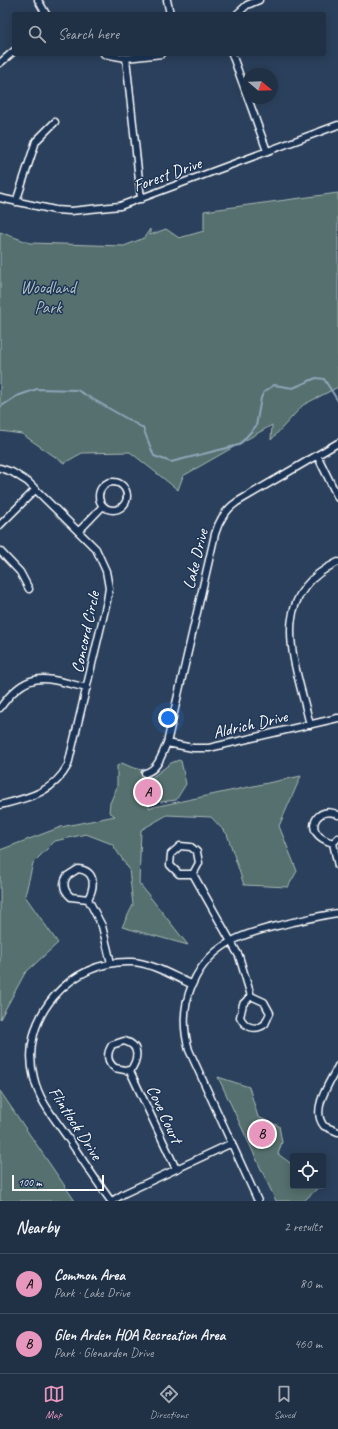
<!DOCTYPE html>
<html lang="en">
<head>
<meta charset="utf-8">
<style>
  :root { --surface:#203045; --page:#28384c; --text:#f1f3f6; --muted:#a2a9b3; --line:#3d4b5e; --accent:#e797bd }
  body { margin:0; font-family:Caveat,sans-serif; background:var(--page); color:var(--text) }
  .controls { position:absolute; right:12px; bottom:12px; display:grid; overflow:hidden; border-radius:4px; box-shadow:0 2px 10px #0003 }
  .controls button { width:36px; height:36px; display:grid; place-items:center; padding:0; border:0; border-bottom:1px solid var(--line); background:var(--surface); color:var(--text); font:20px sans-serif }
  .compass { position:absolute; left:242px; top:68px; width:36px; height:36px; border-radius:50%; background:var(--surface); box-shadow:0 2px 10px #0003; rotate:109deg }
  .scale { position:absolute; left:12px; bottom:10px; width:92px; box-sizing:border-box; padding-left:4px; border:2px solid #fff; border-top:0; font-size:11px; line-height:14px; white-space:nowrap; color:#fff; -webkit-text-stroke:3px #1d3557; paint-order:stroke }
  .you { position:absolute; left:168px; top:718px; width:14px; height:14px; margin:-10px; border:3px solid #fff; border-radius:50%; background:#1a73e8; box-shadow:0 0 0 6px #1a73e833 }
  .badge { display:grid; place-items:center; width:26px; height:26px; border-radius:50%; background:var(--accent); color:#111; font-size:13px; font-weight:700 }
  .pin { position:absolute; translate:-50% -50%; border:2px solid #fff; box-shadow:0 1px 4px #0006 }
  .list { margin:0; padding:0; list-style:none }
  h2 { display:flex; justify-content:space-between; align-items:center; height:52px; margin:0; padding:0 16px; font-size:17px }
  h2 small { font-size:13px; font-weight:400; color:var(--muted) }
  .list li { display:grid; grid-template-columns:26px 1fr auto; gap:12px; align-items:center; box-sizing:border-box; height:60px; padding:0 16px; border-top:1px solid var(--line) }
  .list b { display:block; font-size:15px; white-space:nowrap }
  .list p { margin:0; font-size:13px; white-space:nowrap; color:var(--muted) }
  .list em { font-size:13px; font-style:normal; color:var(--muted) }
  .icon { flex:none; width:22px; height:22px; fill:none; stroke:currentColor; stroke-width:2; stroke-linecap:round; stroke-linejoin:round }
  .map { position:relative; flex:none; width:338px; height:1201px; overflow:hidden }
  .search { position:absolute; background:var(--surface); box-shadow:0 2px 10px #0003; left:12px; right:12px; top:12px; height:44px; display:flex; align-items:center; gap:10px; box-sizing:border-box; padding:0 14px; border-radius:4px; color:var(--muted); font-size:15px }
  .sheet { height:172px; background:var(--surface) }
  nav { display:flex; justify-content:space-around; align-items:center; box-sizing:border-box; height:56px; border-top:1px solid var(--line); background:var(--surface); font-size:11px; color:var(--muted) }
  nav a { display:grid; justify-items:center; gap:2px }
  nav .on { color:var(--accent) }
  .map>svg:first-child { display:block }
</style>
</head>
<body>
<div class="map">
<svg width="338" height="1201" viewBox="0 0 338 1201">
  <rect width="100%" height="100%" fill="#2b405c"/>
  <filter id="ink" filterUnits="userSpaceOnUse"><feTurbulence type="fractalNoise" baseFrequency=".025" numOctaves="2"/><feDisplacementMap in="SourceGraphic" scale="8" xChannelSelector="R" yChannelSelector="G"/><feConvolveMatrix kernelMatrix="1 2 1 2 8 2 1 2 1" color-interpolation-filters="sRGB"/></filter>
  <g filter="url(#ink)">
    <!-- green -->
    <path fill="#54706e" stroke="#aab8b6" d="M338 193V387L303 405 271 440 272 425 183 476 178 490 130 452 82 453 64 463 22 434 0 431V232L30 243 124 246 144 238 150 229V235L166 229 179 238 204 231V211Z
      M179 760 181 761 186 784 176 800 161 802 150 798 149 808 301 776 279 826 297 871 288 887 244 885 227 834 211 817 167 815 141 830 139 883 188 945 122 927 133 905 129 869 112 844 86 834 55 841 33 863 25 896 58 943 25 973 0 1019V850L61 827 115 816 109 812 110 803 117 787V766L122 763 131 767 142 770 150 779 171 763Z
      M218 1077 249 1087 258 1117 279 1126 282 1142 278 1154 293 1165V1186H320L304 1201H276Z
      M0 1091 75 1201H0Z"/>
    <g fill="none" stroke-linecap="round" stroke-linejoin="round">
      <!-- stream -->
      <path stroke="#8ea5b9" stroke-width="2" d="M0 407 17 396 37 389 77 390 143 428 154 456 171 462 239 445 256 426 261 398 264 392 274 385 293 388 316 378 324 379 338 401"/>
      <!-- street casing -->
      <g stroke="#fff" stroke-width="9">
        <path id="street" d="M38 0 46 14
          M167 0 170 14
          M237 14 247 5 259 0
          M104 54 126 58 162 54
          M232 54 267 151
          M126 58 141 199
          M0 63 14 51
          M0 198 55 210 71 211 120 206 338 125
          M16 202 36 141 55 122
          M317 455 338 498
          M0 468 12 472 28 482 96 549 106 571 109 588 107 601 68 765C53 793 28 798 0 805
          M99 496a14 14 0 1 1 28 0a14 14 0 1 1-28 0Z
          M0 525 36 489
          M79 531 102 507
          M0 551 20 572 29 589
          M0 708C28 668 46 678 87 688
          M310 725C296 663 264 597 338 562
          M167 743 193 748H209L338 718
          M145 773C158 770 162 754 167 743L215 534C219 520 225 510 237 502L338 443
          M338 815C319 803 298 833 333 843L338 838
          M333 843 338 866
          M180 846 191 847 197 852 199 863 193 874H179L170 865 171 854Z
          M78 869C96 871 95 886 88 899L71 897C64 891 62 884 67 876Z
          M193 874 239 956 251 996
          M88 899 102 926 111 963
          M251 996 264 1002 270 1013 265 1024C256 1031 245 1028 240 1017L243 1004Z
          M124 1041C141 1045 138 1060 130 1071L115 1068C107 1062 106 1054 112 1045Z
          M338 1066C330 1082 310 1110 324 1126L338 1132
          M130 1071 176 1169
          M111 1201C96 1181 82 1159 68 1138 55 1119 39 1101 34 1078 18 1018 71 959 132 962 152 963 173 976 191 984
          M112 1201 125 1193 232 1143
          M258 1201 189 1050C176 1005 194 958 238 938 255 930 275 927 293 922 308 919 323 915 338 913"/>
      </g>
      <!-- street -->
      <use href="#street" stroke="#1d3557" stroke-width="6"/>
    </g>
  </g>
  <g text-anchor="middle" stroke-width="3" stroke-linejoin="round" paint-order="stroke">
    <!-- street labels -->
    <g font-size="17" fill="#fff" stroke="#1d3557">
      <text transform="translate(167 174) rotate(-20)" y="6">Forest Drive</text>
      <text transform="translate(195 559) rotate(-76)" y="6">Lake Drive</text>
      <text transform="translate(85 632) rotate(-78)" y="6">Concord Circle</text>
      <text transform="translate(250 724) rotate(-13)" y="6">Aldrich Drive</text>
      <text transform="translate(165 1114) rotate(65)" y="6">Cove Court</text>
      <text transform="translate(76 1123) rotate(57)" y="6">Flintlock Drive</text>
    </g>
    <!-- park labels -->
    <g font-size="17" fill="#b2bfbe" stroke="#1d3557">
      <text x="48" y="293">Woodland<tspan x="48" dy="20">Park</tspan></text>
    </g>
  </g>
</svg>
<div class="controls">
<button><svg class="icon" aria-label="locate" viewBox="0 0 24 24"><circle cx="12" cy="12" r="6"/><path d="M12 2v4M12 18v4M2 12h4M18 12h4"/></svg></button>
</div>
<svg class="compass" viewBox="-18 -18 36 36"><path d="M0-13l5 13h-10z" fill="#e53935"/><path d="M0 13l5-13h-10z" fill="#a2a9b3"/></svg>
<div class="scale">100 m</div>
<div class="you"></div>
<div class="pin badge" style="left:148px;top:792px">A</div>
<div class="pin badge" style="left:262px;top:1134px">B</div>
<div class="search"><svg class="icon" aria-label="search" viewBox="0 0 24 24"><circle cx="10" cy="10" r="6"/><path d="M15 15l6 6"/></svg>Search here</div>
</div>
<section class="sheet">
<h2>Nearby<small>2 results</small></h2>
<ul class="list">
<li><span class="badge">A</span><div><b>Common Area</b><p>Park · Lake Drive</p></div><em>80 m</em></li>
<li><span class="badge">B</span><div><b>Glen Arden HOA Recreation Area</b><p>Park · Glenarden Drive</p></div><em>460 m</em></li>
</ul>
</section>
<nav>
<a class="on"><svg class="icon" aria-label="map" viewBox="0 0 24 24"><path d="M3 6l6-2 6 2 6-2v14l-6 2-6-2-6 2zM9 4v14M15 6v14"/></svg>Map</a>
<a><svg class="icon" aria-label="directions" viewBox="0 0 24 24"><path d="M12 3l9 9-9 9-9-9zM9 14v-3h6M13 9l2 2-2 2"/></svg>Directions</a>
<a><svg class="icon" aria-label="saved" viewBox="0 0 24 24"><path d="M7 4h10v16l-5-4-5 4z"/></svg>Saved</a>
</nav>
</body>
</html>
